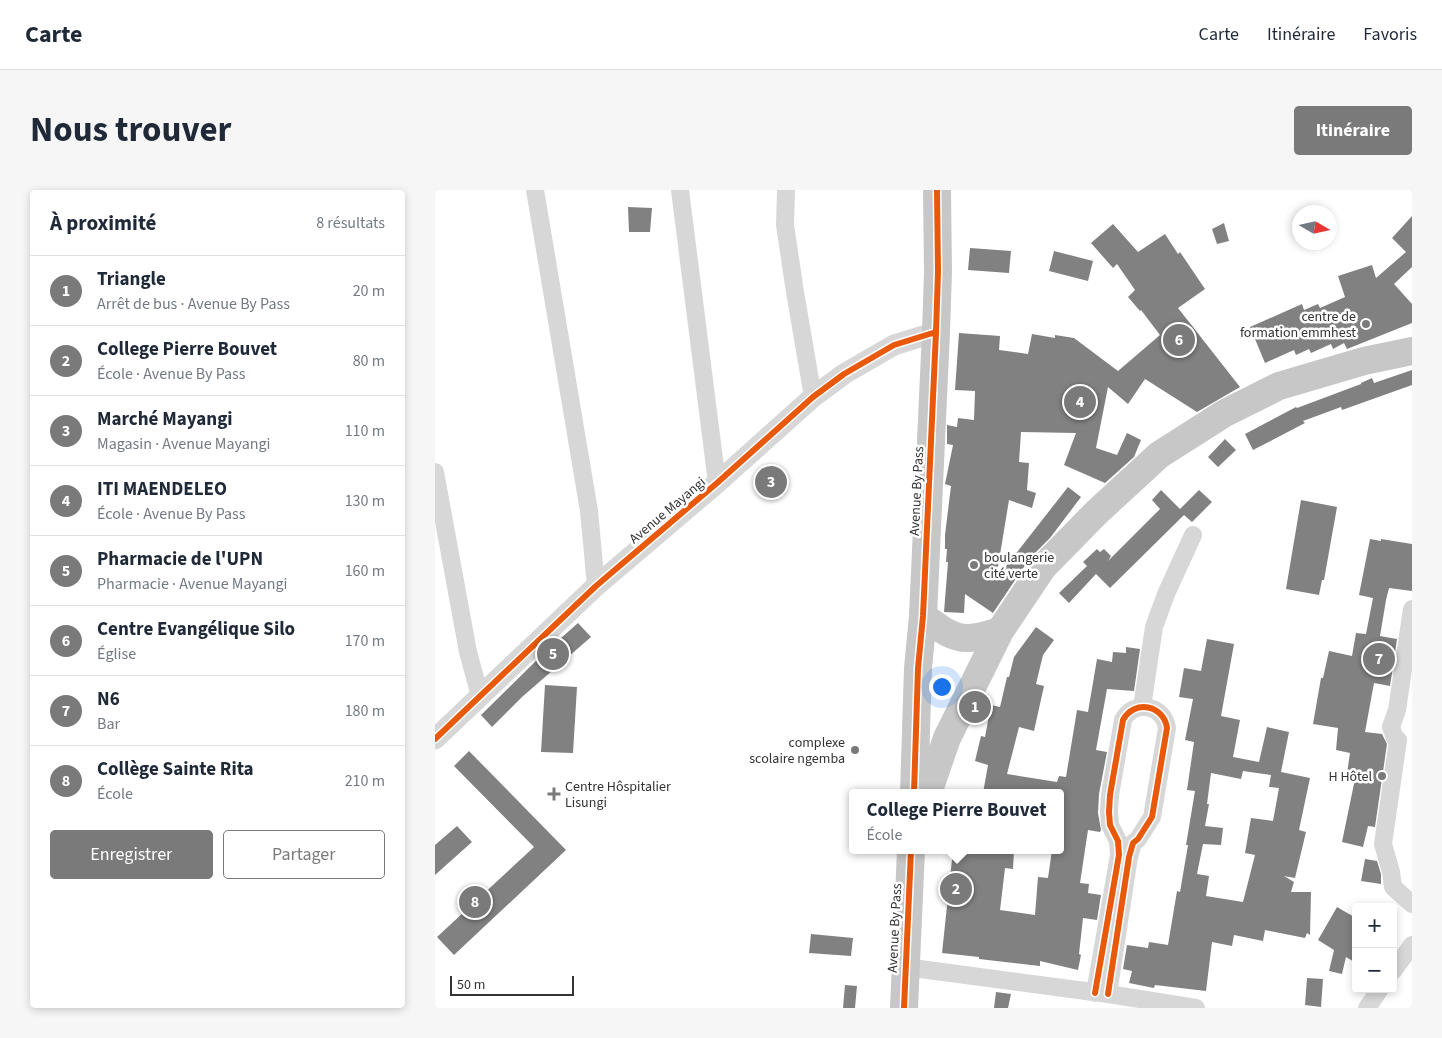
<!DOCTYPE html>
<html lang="fr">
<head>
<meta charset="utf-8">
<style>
  :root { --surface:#fff; --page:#f6f6f7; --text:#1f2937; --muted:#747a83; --line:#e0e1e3; --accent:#7a7a7a }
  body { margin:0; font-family:"Source Sans 3",sans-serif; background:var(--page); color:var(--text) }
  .controls { position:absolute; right:15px; bottom:15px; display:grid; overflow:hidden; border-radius:5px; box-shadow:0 2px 8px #0003 }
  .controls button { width:45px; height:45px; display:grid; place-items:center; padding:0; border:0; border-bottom:1px solid var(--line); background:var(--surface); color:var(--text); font:25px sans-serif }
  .compass { position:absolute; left:857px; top:15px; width:45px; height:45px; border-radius:50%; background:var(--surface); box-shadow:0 2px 8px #0003; rotate:99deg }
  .scale { position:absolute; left:15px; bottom:12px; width:124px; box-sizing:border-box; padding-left:5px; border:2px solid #333; border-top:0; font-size:14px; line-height:18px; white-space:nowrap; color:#333; -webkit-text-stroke:4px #fff; paint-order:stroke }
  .you { position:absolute; left:506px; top:496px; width:18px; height:18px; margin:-12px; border:4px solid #fff; border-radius:50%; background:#1a73e8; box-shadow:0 0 0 8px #1a73e833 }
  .badge { display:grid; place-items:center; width:32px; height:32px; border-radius:50%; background:var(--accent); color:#fff; font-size:16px; font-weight:700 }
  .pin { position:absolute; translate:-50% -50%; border:2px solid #fff; box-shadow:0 1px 5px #0006 }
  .popup { position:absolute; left:414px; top:599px; width:215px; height:65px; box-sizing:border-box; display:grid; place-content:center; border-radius:5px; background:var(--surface); filter:drop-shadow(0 1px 4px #0005); font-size:16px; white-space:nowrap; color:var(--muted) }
  .popup b { font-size:19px; color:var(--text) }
  .popup::after { content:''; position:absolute; left:50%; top:100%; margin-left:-10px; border:10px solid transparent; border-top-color:var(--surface) }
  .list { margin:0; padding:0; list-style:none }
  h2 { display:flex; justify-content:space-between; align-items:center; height:65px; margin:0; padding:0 20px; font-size:21px }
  h2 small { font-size:16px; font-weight:400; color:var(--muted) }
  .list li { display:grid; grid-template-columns:32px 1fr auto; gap:15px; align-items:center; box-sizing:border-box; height:70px; padding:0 20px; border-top:1px solid var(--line) }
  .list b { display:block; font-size:19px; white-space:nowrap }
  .list p { margin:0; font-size:16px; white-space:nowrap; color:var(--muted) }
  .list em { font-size:16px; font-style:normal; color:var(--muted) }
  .actions { display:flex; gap:10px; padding:15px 20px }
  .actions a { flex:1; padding:11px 0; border:1px solid var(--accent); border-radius:5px; text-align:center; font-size:18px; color:var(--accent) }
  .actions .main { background:var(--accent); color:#fff }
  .map { position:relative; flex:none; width:977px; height:818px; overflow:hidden; border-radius:5px }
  header { display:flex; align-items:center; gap:30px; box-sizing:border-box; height:70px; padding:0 25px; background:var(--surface); border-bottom:1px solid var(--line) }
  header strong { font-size:24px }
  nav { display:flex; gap:28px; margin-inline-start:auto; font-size:18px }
  .intro { display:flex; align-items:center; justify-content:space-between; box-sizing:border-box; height:120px; padding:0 30px }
  h1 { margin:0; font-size:35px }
  .button { padding:12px 22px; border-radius:5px; background:var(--accent); color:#fff; font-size:18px; font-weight:700 }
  main { display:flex; gap:30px; padding:0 30px }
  aside { flex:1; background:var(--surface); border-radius:5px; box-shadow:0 2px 8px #0003 }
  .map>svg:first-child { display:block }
</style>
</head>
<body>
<header>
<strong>Carte</strong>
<nav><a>Carte</a><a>Itinéraire</a><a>Favoris</a></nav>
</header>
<div class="intro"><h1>Nous trouver</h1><a class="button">Itinéraire</a></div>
<main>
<aside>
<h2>À proximité<small>8 résultats</small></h2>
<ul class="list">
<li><span class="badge">1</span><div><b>Triangle</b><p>Arrêt de bus · Avenue By Pass</p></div><em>20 m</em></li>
<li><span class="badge">2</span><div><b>College Pierre Bouvet</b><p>École · Avenue By Pass</p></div><em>80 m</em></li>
<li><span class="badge">3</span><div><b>Marché Mayangi</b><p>Magasin · Avenue Mayangi</p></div><em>110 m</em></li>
<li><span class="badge">4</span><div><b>ITI MAENDELEO</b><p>École · Avenue By Pass</p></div><em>130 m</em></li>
<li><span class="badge">5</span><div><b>Pharmacie de l'UPN</b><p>Pharmacie · Avenue Mayangi</p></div><em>160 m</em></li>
<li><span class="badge">6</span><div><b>Centre Evangélique Silo</b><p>Église</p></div><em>170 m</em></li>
<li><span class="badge">7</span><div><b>N6</b><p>Bar</p></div><em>180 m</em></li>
<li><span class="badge">8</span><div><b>Collège Sainte Rita</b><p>École</p></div><em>210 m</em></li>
</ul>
<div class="actions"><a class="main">Enregistrer</a><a>Partager</a></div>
</aside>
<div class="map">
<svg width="977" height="818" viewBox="0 0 977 818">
  <rect width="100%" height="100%" fill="#fff"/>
  <!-- building -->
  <path fill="#818181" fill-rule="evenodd" d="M193 17 217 18 215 42H194Z
    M977 26V77L959 94 977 114V133L912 159 909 153 898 159 896 154 876 163 874 159 861 165 859 160 830 173 815 137 867 114 869 120 883 114 885 118 910 107 903 86 937 75 941 88 971 62 957 48Z
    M789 33 794 51 782 54 777 39Z
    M678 34 703 62 730 44 743 64 745 62 770 99 743 118 805 197 762 222 710 189 693 214 673 197 661 258 682 265 692 243 706 250 699 267 670 293 629 275 641 243 586 242 584 272 594 273 592 300 601 303 597 318 574 310 561 389 633 297 646 307 615 348 595 368 558 423 530 404 529 423 509 422 513 372H511L512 359H510V345L516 296 510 294 518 255 512 254V235L522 237 523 228 539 230 540 201 520 200 524 143 565 146 564 160 593 164 597 144 620 148V145L639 148 683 181 725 145 706 120 705 121 693 107 700 100 682 74 678 78 656 53Z
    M535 58 576 61 574 83 533 80Z
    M619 61 658 71 653 91 614 81Z
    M977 180V195L907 220 906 217 868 231 870 233 818 260 810 244 861 217 862 218 926 194V193L937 188 939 193Z
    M790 249 801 260 783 277 773 267Z
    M726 300 745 319 764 300 777 312 757 332 749 325 675 398 661 384 634 413 624 403 652 376 648 372 662 359 665 362 669 359 676 366 673 371 725 319 717 310Z
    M866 310 902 317 889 390H887L884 405 851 399Z
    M935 349 946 351V349L977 354V401L954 398 951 410 945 446 962 449 955 496 939 493 930 542 947 544 952 554 940 637 933 636 928 657 907 652 921 584 912 583 915 563 901 560 903 538 878 534 886 488H888L894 461 917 466 921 443 931 444 938 408 924 405Z
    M143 433 156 447 87 507 57 537 46 525 108 464Z
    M601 437 619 450 608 465 601 494 609 496 599 541 584 537 572 584 622 592 624 586 631 587 642 520 653 522 662 469 677 472 678 462 691 463V457L705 459 699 501 672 499 661 560 672 562 664 604 663 623 666 640 665 642 653 640 645 693 654 694 653 703 666 705 662 730 648 728 644 764 646 765 643 780 605 771V776L544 769V767L507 763 518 660H579L578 679 570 678 565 720 600 725 603 687 613 688 617 660H625V603H548L553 575 540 571 546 546 550 547 556 515 565 517 572 487H574L579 467Z
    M772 449 799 454 786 526 805 530 798 567 824 572 832 537 854 542 846 582 875 588 864 640 871 642 860 688 849 686 859 692 856 702H876L875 745 872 743 870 748 830 740 828 751 799 745 797 756 777 752 771 801 720 795 719 798 694 793 697 781 688 779 692 755 713 758 714 752 733 755 742 701 745 702 753 655H751L760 601 752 600 759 552 750 550 758 509 744 507 749 478 766 481ZM808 581 836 585 834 597 844 598 838 631 816 628 810 663 820 665 808 712 771 706 774 686 762 684 768 654 786 655 788 638 770 636 774 614H772L776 583 806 589Z
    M110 495 142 497 138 563 106 562Z
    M34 561 131 660 19 765 2 747 99 657 19 576Z
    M22 636 37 652 0 685V655Z
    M930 669 942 671 946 684V694L926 691Z
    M902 717 921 728V773L911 767 907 784 894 781 899 760 883 750Z
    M376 744 418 748 416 766 374 763Z
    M872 788 888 789 886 817 870 815Z
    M410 795 422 796 420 818H408Z
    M561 802 576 804 573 818H559Z"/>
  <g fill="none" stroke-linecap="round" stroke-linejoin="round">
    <!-- minor -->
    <path stroke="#d7d7d7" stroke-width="18" d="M100 0 154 321 161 396
      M245 0 282 293
      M351 0 350 35 360 102 378 207
      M0 282 33 462 45 506
      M977 419 962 520 956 537 960 548 963 550 948 654 956 682 958 697 977 714
      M707 517 719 437 731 404 758 345
      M470 777 673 804 761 818
      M958 781 977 755
      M660 803 684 665 683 651 675 635 674 622 675 605 688 530C699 509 729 515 732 538L717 627 703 649 698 653 694 667 673 804
      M932 818 945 799"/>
    <!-- tertiary -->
    <path stroke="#d7d7d7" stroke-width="21" d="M0 549 161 396 282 293 378 207 409 184 459 155 501 142"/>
    <!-- trunk -->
    <path stroke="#c7c7c7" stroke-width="28" d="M488 426C501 435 516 449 534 448 544 448 555 444 565 441
      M479 603 483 478 488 426 501 142 503 82 502 0
      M493 603 512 548 565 441 608 377 662 322 724 265 790 223 844 196 929 171 977 161
      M469 818 476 660"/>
    <!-- cycleway casing -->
    <g stroke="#fff" stroke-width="9">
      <path id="cycleway" d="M0 549 161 396 282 293 378 207 409 184 459 155 501 142
        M479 603 483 478 488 426 501 142 503 82 502 0
        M660 803 684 665 683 651 675 635 674 622 675 605 688 530C699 509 729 515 732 538L717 627 703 649 698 653 694 667 673 804
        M469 818 476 660"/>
    </g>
    <!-- cycleway -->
    <use href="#cycleway" stroke="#e8590c" stroke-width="6"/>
  </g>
  <!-- markers -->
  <g fill="#7a7a7a" stroke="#fff" stroke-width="2">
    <circle cx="931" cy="134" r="5"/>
    <circle cx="539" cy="375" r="5"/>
    <circle cx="420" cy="560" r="5"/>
    <circle cx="947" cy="586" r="5"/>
    <path d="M116.5 596.5h5v5h5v5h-5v5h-5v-5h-5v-5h5z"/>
  </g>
  <g text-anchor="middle" stroke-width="5" stroke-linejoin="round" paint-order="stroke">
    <!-- poi labels -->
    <g font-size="14" fill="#333" stroke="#fff" text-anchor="end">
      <text x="921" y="131">centre de<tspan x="921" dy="16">formation emmhest</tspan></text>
      <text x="549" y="372" text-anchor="start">boulangerie<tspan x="549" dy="16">cité verte</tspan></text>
      <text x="410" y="557">complexe<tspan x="410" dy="16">scolaire ngemba</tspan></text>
      <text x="937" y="591">H Hôtel</text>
      <text x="130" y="601" text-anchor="start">Centre Hôspitalier<tspan x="130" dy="16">Lisungi</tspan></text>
    </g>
    <!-- street labels -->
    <g font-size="14" fill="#333" stroke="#fff">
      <text transform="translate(481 301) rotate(-87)" y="5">Avenue By Pass</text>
      <text transform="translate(232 320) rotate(-40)" y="5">Avenue Mayangi</text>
      <text transform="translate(459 738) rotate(-87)" y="5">Avenue By Pass</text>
    </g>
  </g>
</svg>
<div class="controls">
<button>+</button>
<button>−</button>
</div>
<svg class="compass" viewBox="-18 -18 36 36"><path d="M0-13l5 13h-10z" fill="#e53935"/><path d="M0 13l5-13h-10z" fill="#747a83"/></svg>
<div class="scale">50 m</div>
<div class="you"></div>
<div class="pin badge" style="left:540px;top:517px">1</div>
<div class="pin badge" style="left:521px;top:699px">2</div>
<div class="popup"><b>College Pierre Bouvet</b>École</div>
<div class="pin badge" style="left:336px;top:292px">3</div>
<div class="pin badge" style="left:645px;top:212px">4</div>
<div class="pin badge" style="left:118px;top:464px">5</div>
<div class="pin badge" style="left:744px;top:150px">6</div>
<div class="pin badge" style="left:944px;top:469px">7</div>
<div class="pin badge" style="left:40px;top:712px">8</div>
</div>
</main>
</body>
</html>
